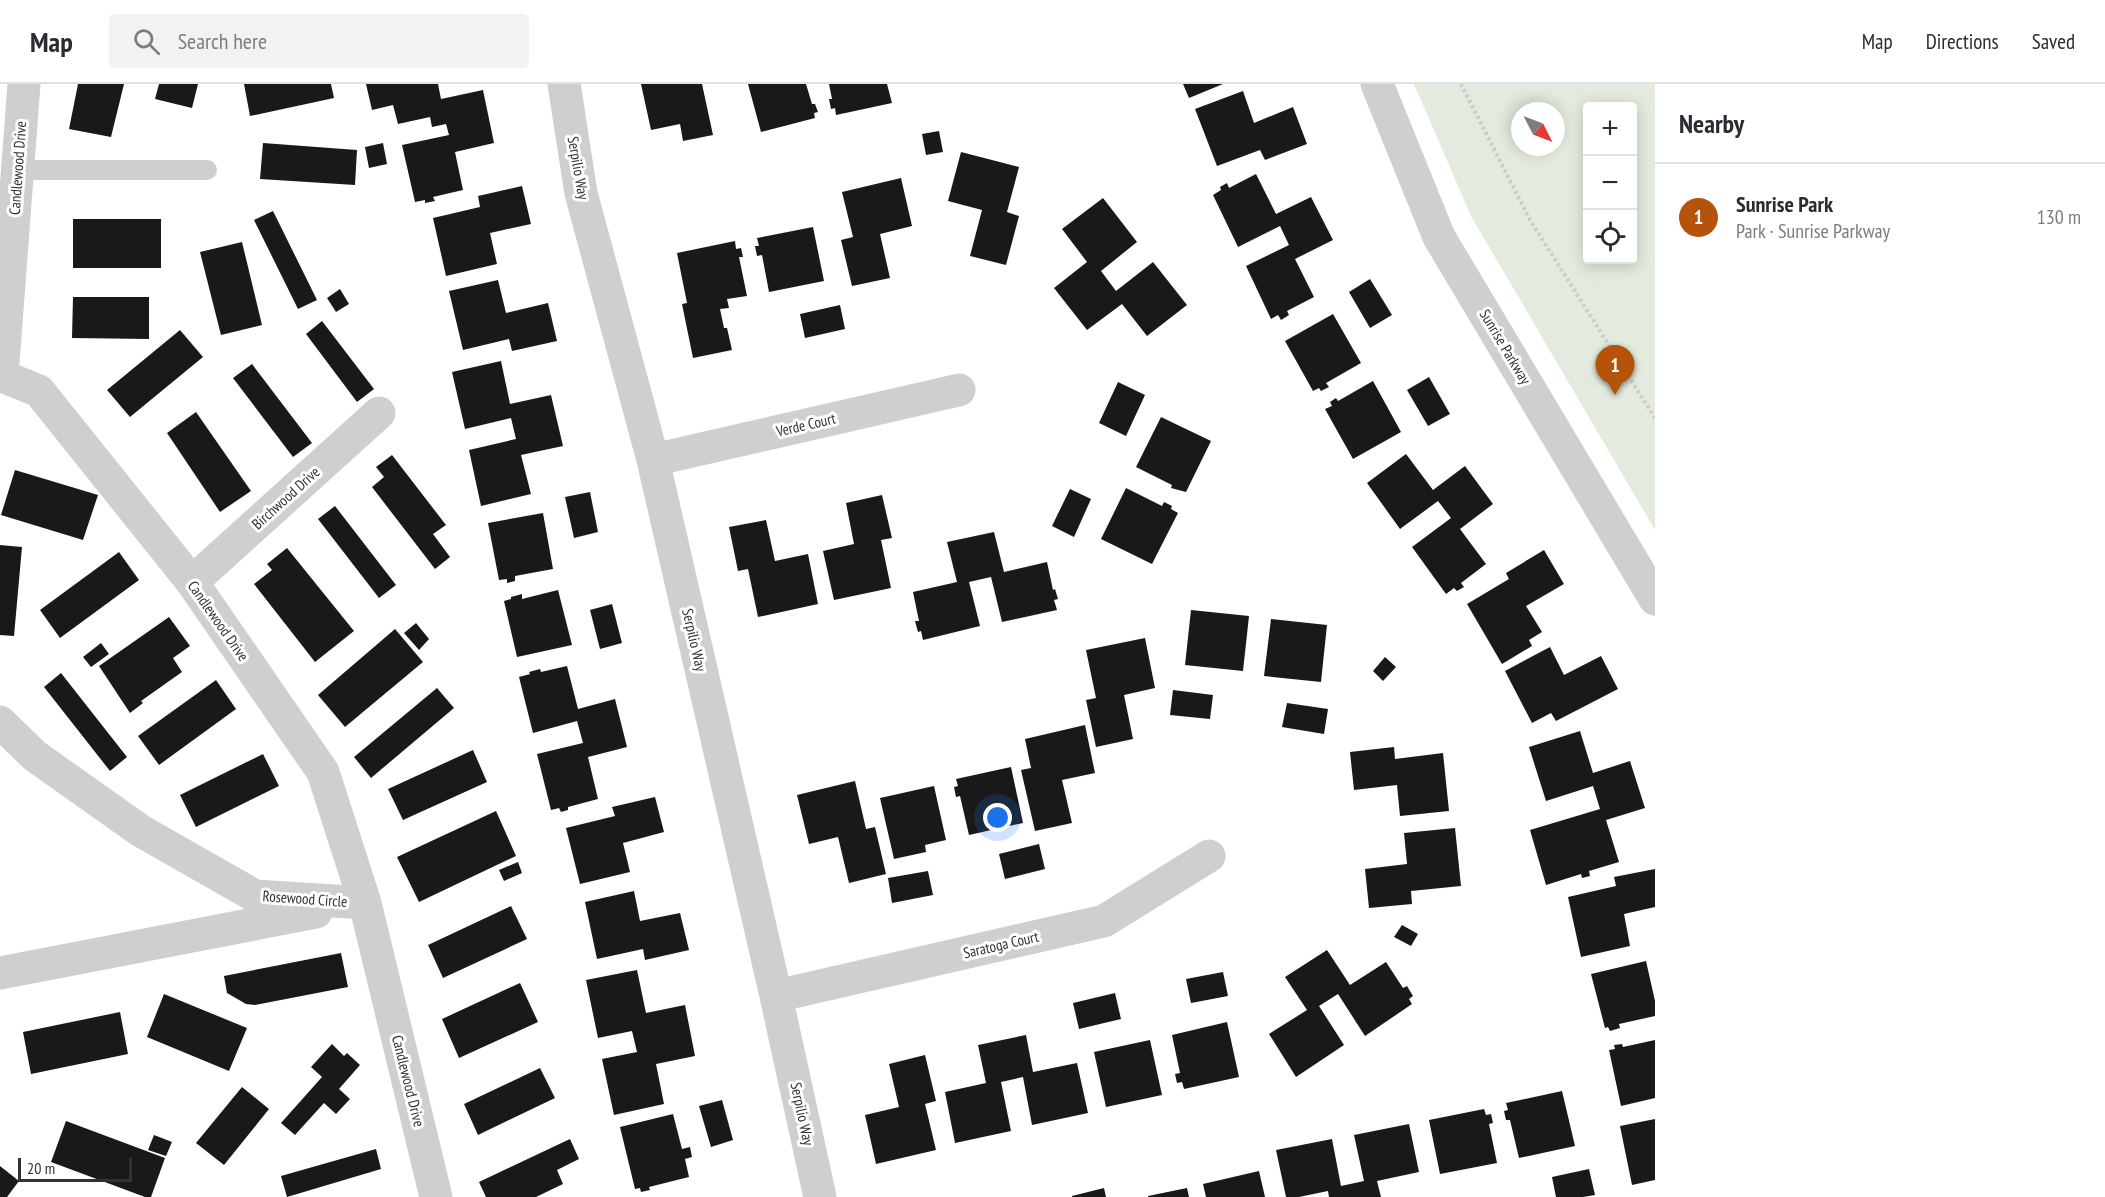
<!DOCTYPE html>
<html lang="en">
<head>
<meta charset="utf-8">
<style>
  :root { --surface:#fff; --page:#f2f2f3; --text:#2b2b33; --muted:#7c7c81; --line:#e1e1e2; --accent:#b45309 }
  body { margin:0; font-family:"PT Sans Narrow",sans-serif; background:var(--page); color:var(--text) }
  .controls { position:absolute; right:18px; top:18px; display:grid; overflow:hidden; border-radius:6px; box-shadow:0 3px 15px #0003 }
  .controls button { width:54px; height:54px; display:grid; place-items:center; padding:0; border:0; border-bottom:2px solid var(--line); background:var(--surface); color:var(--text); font:30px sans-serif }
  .compass { position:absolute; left:1511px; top:18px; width:54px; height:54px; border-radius:50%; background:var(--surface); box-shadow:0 3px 15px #0003; rotate:132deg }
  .scale { position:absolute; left:18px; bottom:15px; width:114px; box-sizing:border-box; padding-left:6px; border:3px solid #323232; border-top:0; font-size:16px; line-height:21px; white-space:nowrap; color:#323232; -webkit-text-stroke:4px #fff; paint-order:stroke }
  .you { position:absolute; left:998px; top:734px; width:21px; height:21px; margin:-15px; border:4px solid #fff; border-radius:50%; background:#1a73e8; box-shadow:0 0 0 9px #1a73e833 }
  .badge { display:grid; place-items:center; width:39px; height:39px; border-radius:50%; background:var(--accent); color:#fff; font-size:20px; font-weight:700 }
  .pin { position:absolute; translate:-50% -50px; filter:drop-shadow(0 2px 3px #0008) }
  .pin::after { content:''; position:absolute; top:32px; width:21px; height:18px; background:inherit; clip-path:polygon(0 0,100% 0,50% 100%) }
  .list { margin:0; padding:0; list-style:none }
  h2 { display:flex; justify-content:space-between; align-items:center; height:78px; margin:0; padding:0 24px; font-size:26px }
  h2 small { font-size:20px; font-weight:400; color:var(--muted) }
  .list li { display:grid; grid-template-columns:39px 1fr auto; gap:18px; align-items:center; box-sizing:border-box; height:108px; padding:0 24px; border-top:2px solid var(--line) }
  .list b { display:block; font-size:22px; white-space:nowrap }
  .list p { margin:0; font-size:20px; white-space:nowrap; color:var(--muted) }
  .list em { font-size:20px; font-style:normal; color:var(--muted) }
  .icon { flex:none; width:33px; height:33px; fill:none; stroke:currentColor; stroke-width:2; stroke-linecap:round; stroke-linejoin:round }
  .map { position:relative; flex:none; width:1655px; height:1113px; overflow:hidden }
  header { display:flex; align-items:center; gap:36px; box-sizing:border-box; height:84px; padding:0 30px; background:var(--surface); border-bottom:2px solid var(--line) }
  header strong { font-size:28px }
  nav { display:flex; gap:33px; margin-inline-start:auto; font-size:21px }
  .search { width:420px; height:54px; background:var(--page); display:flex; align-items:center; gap:15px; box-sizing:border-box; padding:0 21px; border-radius:6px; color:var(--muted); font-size:22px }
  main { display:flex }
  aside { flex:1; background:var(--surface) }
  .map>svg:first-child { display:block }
</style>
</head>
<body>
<header>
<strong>Map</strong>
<div class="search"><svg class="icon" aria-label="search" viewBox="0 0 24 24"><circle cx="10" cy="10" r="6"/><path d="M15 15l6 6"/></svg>Search here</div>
<nav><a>Map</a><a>Directions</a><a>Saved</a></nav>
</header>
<main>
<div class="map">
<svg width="1655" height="1113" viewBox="0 0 1655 1113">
  <rect width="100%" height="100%" fill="#fff"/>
  <!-- green -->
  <path fill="#e3ebde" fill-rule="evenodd" d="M1414 0H1655V446L1471 132ZM1588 22H1632V176H1588ZM1520 27H1556V63H1520Z"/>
  <!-- building -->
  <path fill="#191919" d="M78 0H124L111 53 69 45Z
    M159 0H198L192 24 155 15Z
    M244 0H331L334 14 250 32Z
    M366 0H438L441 15 483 6 494 59 455 68 463 106 433 113 435 117 425 119V116L415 118 402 61 449 51 446 40 432 43 430 33 398 40 393 21 372 26Z
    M641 0H702L713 51 683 57 680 40 651 46Z
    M748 0H806L812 20H815L818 28 814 29 815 34 761 48Z
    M829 0H887L892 19 836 31 835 24 831 25 829 15H832Z
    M1183 0H1223L1189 14Z
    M1243 7 1254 39 1293 23 1307 60 1265 76 1260 66 1217 82 1195 25Z
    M939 47 943 68 926 71 922 50Z
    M263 59 357 66 355 101 260 95Z
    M383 59 387 80 369 84 365 63Z
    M961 68 1019 83 1007 128 1019 132 1006 181 970 172 982 126 948 117Z
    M1256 90 1276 130 1311 113 1333 156 1295 175 1314 213 1287 227 1289 231 1281 236 1278 231 1271 235 1246 182 1289 161 1280 142 1238 163 1213 111 1221 106 1220 103 1227 99 1229 104Z
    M901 94 912 142 880 150 890 194 852 202 841 156 853 153 842 108Z
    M522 102 531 140 490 149 497 180 446 192 433 134 480 123 478 112Z
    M1103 114 1137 158 1101 187 1116 207 1153 178 1187 221 1147 252 1122 220 1087 246 1054 204 1087 178 1062 145Z
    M273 127 317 216 298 225 254 136Z
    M73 135H161V184H73Z
    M813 143 824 197 769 208 762 171 757 172 755 162H759L757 154Z
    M735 157 736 165 741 164 743 173H739L747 212 727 215 729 224 720 225 724 244H727L732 266 693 274 682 220 687 219 677 169Z
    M242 158 262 241 221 251 200 168Z
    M1370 195 1392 231 1370 244 1349 208Z
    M498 196 506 229 548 219 557 257 512 267 509 255 463 266 449 207Z
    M340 205 349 220 336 228 327 214Z
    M73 213H149V255L72 254Z
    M840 221 845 245 805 254 800 230Z
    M1333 230 1361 279 1326 299 1329 303 1321 307 1319 304 1313 307 1285 257Z
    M322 237 374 305 357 318 306 250Z
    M180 246 203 273 130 333 107 306Z
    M501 277 510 320 551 311 563 362 521 371 531 410 481 422 469 366 516 355 511 334 465 345 452 288Z
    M252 280 312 359 293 373 233 294Z
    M1429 293 1450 330 1428 342 1407 306Z
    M1373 297 1401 348 1353 375 1325 325 1332 322 1330 318 1336 314 1338 317Z
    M1118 298 1145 311 1126 352 1099 339Z
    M196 328 251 407 220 428 167 349Z
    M1161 333 1211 357 1186 408 1171 404 1172 401 1136 383Z
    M1406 370 1433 406 1465 382 1493 420 1460 445 1486 480 1461 499 1464 503 1457 507 1454 504 1446 510 1412 463 1451 434 1438 417 1400 445 1367 399Z
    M392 371 446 441 433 450 450 473 435 485 372 403 384 393 376 383Z
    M15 386 98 411 83 456 1 431Z
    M1126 404 1162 422 1164 418 1172 422 1171 425 1178 429 1152 480 1101 455Z
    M1070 405 1091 415 1074 453 1052 442Z
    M590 408 598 448 574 454 565 413Z
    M882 411 892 454 881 456 891 504 834 516 823 467 854 460 846 419Z
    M335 422 396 501 379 514 318 435Z
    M543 429 553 485 515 492V497L507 499V495L499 496 488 439Z
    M766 436 775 477 808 470 818 520 758 533 748 485 738 487 729 443Z
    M994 448 1004 488 1047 478 1053 506 1055 505 1058 515 1054 516 1057 526 1002 538 991 493 969 498 980 542 923 556 921 547 918 548 915 537H919L913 508 957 498 947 458Z
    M0 461 22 463 14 552 0 551Z
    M287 464 354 547 315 578 254 500 272 486 267 480Z
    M1544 466 1564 500 1526 522 1542 548 1529 556 1532 562 1502 580 1467 520 1509 495 1506 489Z
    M119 468 139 496 60 554 40 526Z
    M558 506 572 561 517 573 504 517 511 515V513L522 510V515Z
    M612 520 622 559 600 565 590 526Z
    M1191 526 1249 532 1243 587 1185 581Z
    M169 533 190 562 173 574 182 588 141 617 143 619 130 629 99 582Z
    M1271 535 1327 541 1321 598 1264 592Z
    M416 539 429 555 419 566 404 549Z
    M395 545 423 578 345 643 318 611Z
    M1145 554 1155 604 1124 611 1133 655 1096 663 1086 616 1096 614 1086 566Z
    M101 559 109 570 91 583 83 573Z
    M1550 563 1564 591 1601 572 1618 605 1556 637 1551 629 1532 639 1505 587Z
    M1385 573 1396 583 1383 597 1373 587Z
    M567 582 578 625 615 615 627 663 588 673 598 715 568 723V726L561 728 559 724 551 726 537 670 583 659 577 637 533 649 519 593 530 590 529 588 540 585 541 588Z
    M61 589 127 673 110 687 44 603Z
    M216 596 236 625 159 681 138 652Z
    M437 604 454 624 371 694 354 673Z
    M1173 606 1213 611 1210 635 1170 631Z
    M1287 619 1328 625 1324 650 1282 643Z
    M1085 641 1095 689 1062 696 1072 739 1035 747 1021 686 1031 684 1025 655Z
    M1580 647 1593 689 1630 677 1645 724 1606 736 1619 778 1589 787 1590 792 1582 794 1581 790 1546 801 1530 746 1600 725 1593 702 1546 717 1529 663Z
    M1394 663 1395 675 1443 669 1449 727 1400 732 1397 701 1354 706 1350 668Z
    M473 666 487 698 403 736 388 705Z
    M263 670 279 702 196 743 180 711Z
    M1011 683 1023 739 969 751 960 712 956 713 954 703 958 702 956 695Z
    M855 697 866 745 875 743 886 790 849 799 838 753 809 760 797 711Z
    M934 702 946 756 925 761 926 768 894 775 880 714Z
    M655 713 664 748 623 759 630 788 580 800 566 744 615 732 612 723Z
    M496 727 516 772 419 818 397 773Z
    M1455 744 1461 802 1411 807 1412 820 1369 824 1365 785 1407 780 1404 749Z
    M1039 760 1045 785 1005 795 999 770Z
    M518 778 522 789 504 797 499 786Z
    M1655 785V823L1624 830 1630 862 1581 873 1568 813 1616 802 1614 793Z
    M928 787 933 811 892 819 888 794Z
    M634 807 640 837 680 829 689 866 645 876 643 865 597 875 585 818Z
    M511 822 527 855 443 894 428 861Z
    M1402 841 1418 850 1411 862 1394 853Z
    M1327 866 1350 901 1386 878 1403 904 1407 902 1413 912 1409 915 1412 920 1365 952 1338 910 1319 922 1344 961 1296 993 1269 950 1307 926 1285 893Z
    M341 869 348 903 255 921 246 920 227 909 224 892Z
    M1646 877 1655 917V932L1619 940 1620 944 1610 947 1608 943 1605 944 1591 890Z
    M637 886 646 929 685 921 695 972 656 980 664 1020 614 1031 602 975 637 968 632 947 598 954 586 896Z
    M1223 888 1228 912 1191 919 1186 895Z
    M520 899 538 938 459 974 442 935Z
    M1115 909 1121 935 1079 945 1073 919Z
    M164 910 247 944 229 987 147 953Z
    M120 928 128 970 31 990 23 948Z
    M1227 938 1239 993 1184 1005 1182 998 1177 999 1175 990 1180 989 1172 951Z
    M1026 951 1033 988 1077 979 1088 1029 1032 1041 1023 993 1001 998 1011 1047 955 1059 945 1008 986 999 978 961Z
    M1150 956 1162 1011 1106 1023 1094 968Z
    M1655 956V1014L1621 1022 1609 966 1615 965 1614 961 1622 960 1623 963Z
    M332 960 344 972 347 969 360 981 339 1005 350 1015 336 1030 324 1019 295 1051 281 1039 322 993 311 983Z
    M925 971 936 1017 925 1020 936 1066 876 1080 865 1031 899 1023 889 980Z
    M540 984 555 1014 478 1051 464 1020Z
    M242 1003 269 1025 224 1081 196 1059Z
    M1562 1007 1575 1062 1519 1074 1510 1036H1506L1504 1027 1508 1026 1506 1019Z
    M722 1016 733 1056 711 1063 699 1022Z
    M1484 1025 1486 1031 1491 1030 1493 1039 1489 1040 1497 1079 1440 1090 1429 1036Z
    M673 1030 682 1065 690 1063 692 1073 685 1075 689 1093 649 1103 650 1106 641 1108 640 1104 635 1105 620 1043Z
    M1655 1035V1096L1632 1101 1620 1042Z
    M66 1037 165 1074 151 1113H145L51 1078Z
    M1409 1040 1419 1088 1377 1097 1381 1113H1329L1328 1107 1299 1113H1286L1276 1066 1332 1055 1341 1102 1364 1097 1354 1051Z
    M154 1051 172 1058 166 1072 148 1066Z
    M570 1055 579 1075 557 1086 563 1100 536 1113H486L479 1098Z
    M376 1065 381 1085 287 1113 281 1092Z
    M0 1082 19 1097 7 1113H0Z
    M1589 1085 1595 1111 1583 1113H1556L1552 1093Z
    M1259 1087 1265 1113H1206L1203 1100Z
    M1104 1104 1106 1113H1072V1112Z
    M1187 1104 1189 1113H1148V1112Z"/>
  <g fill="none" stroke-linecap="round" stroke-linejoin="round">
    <!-- path -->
    <path stroke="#ccc" stroke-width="4" stroke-dasharray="3 3" stroke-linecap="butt" d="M1461 0 1530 136 1655 334"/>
    <!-- lane -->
    <path stroke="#cfcfcf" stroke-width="20" d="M18 86H207"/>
    <!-- street -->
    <path stroke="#cfcfcf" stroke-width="33" d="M24 0 2 292 39 307 192 498 323 688 365 819 436 1113
      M564 0 581 109 653 376 776 912 820 1113
      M1377 0 1439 153 1655 515
      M653 376 959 306
      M192 498 379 329
      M0 638 35 672 141 747 255 812 365 819
      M0 889 316 828
      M776 912 1104 837 1209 772"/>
  </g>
  <g text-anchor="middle" stroke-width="6" stroke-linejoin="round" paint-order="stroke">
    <!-- street labels -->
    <g font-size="15" fill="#323232" stroke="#fff">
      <text transform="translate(18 84) rotate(-86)" y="5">Candlewood Drive</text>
      <text transform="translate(578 84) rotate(80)" y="5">Serpilio Way</text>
      <text transform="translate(1505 263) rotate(59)" y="5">Sunrise Parkway</text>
      <text transform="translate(806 341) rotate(-13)" y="5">Verde Court</text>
      <text transform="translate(286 414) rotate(-42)" y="5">Birchwood Drive</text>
      <text transform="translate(218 537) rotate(55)" y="5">Candlewood Drive</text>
      <text transform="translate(694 556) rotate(77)" y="5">Serpilio Way</text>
      <text transform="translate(305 815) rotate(4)" y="5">Rosewood Circle</text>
      <text transform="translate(1001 861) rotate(-13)" y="5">Saratoga Court</text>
      <text transform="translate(408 997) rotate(76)" y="5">Candlewood Drive</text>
      <text transform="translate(802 1030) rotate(78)" y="5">Serpilio Way</text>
    </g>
  </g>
</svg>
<div class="controls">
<button>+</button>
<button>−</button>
<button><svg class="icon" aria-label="locate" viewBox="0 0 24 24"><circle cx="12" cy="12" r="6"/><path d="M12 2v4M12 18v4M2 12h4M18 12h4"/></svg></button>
</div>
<svg class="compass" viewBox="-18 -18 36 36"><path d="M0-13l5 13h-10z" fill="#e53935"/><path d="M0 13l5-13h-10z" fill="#7c7c81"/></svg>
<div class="scale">20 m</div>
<div class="you"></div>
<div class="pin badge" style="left:1615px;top:311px">1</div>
</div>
<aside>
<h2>Nearby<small></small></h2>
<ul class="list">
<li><span class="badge">1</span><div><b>Sunrise Park</b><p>Park · Sunrise Parkway</p></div><em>130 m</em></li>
</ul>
</aside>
</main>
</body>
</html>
